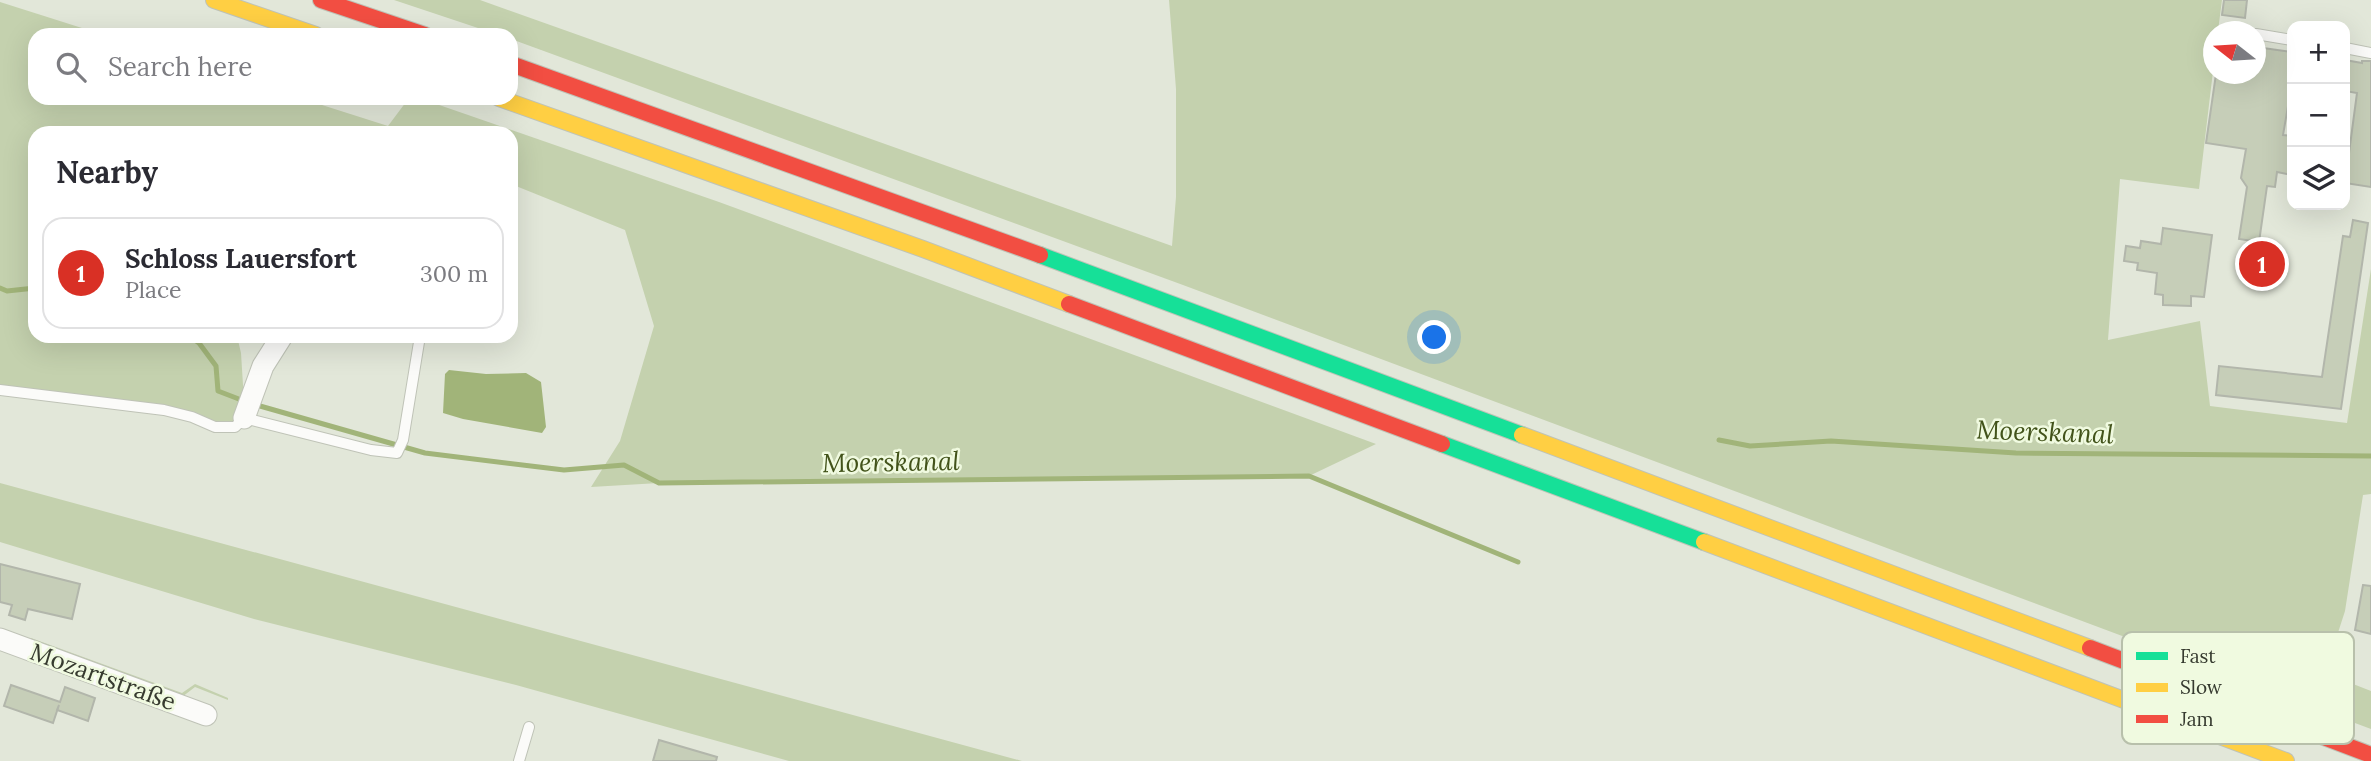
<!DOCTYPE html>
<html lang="en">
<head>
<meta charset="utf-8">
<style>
  :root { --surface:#fff; --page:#f2f2f3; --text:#2b2b33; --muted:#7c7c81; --line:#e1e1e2; --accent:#d93025 }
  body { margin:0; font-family:Lora,serif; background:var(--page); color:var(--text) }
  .controls { position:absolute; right:21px; top:21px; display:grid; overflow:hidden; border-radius:14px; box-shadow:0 7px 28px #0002 }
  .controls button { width:63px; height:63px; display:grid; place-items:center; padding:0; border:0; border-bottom:2px solid var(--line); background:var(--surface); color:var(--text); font:35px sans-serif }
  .compass { position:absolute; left:2203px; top:21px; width:63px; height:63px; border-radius:50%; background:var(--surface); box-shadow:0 7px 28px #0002; rotate:287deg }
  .you { position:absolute; left:1435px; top:338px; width:24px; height:24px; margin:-18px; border:5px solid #fff; border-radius:50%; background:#1a73e8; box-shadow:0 0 0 10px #1a73e833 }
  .badge { display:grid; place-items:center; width:46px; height:46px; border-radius:50%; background:var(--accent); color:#fff; font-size:23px; font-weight:700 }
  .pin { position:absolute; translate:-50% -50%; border:4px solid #fff; box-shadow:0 2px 7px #0006 }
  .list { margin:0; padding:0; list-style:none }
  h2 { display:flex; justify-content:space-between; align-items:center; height:91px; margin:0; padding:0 28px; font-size:30px }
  h2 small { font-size:23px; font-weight:400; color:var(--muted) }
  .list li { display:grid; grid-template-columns:46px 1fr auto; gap:21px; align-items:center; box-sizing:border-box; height:112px; margin:0 14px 14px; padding:0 14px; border:2px solid var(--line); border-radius:21px }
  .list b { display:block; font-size:26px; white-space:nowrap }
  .list p { margin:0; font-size:23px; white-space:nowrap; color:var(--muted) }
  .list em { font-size:23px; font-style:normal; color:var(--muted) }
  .icon { flex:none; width:38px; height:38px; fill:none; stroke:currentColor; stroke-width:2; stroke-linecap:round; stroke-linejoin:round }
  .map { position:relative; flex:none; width:2371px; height:761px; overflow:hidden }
  .search { position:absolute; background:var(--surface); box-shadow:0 7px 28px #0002; left:28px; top:28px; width:490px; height:77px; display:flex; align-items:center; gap:18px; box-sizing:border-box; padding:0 24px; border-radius:21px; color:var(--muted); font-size:26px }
  .panel { position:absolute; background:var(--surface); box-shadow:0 7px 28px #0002; left:28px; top:126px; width:490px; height:217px; border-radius:21px }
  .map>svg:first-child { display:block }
</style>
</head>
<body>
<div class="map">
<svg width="2371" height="761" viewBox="0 0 2371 761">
  <rect width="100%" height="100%" fill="#e2e7d9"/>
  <!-- green -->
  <path fill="#c4d1ae" d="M394 0H480L1172 246 1176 197V89L1169 0H2222L2218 31 2214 32 2213 71 2199 189 2120 179 2108 340 2200 321 2210 406 2347 423 2371 269V494L2363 495 2345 611 2325 673 2371 691V729L1183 285 511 39V35H499Z
    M0 2 104 35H35V98H300L388 126 409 98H419L719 202 1376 444 1309 476 659 483 591 487 620 441 654 326 625 230 511 184V133H35V336H237L241 353 244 401 235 427 193 418 0 390Z
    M0 483 1022 761H789L516 685 254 619 0 542Z
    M31 638 182 693 195 684 228 698V700L195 687 182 697 30 641Z"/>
  <!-- water -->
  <path fill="#a1b479" d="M449 370 486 374 526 373 541 382 546 427 542 433 463 419 443 413 445 374Z"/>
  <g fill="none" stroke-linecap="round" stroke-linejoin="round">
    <!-- stream -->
    <path stroke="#a1b479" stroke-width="5" d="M0 288 7 291 35 288
      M189 336 199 343 216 366 218 391 244 401
      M260 406 425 453 564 470 624 465 659 483 1309 476 1518 562
      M1719 440 1750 446 1831 441 2016 453 2371 456"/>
  </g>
  <!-- building -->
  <path fill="#c6ceb8" stroke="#b2b6ab" stroke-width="2" d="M2224 0H2247L2245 18 2222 15Z
    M2256 47 2292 52V83L2283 135 2292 136V175L2277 172 2275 187 2267 186 2259 242 2239 239 2247 187 2241 178 2246 149 2206 143 2216 74H2256Z
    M2345 60 2362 63V61H2371V187L2345 183 2357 93 2345 91Z
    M2353 220 2368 223 2341 409 2216 395 2219 366 2322 377 2343 236 2350 237Z
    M2163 228 2212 235 2204 297 2191 296V306L2163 305V295L2155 294 2157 273 2137 270 2138 263 2124 261 2126 246 2140 248 2141 241 2161 244Z
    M0 564 80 584 72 619 28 609 25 620 9 615 12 605 0 602Z
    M2363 585 2371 586V634L2355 630Z
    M11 685 60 702 65 687 95 698 88 721 57 710 59 705 53 723 4 706Z
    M659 740 717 757 716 761H653Z"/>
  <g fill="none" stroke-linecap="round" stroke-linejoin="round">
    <!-- lane casing -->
    <g stroke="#bfc3b7" stroke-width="12">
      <path id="lane" d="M2256 34 2292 40
        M2345 48 2371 53
        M0 390 164 410 192 417 215 427H235L244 418 371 450 397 453 403 440 420 336
        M519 761 529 727"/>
    </g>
    <!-- street casing -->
    <g stroke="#bfc3b7" stroke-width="23">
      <path id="street" d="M244 418 263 366 282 336
        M0 639 206 715"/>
    </g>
    <!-- fast casing -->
    <g stroke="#bfc3b7" stroke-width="18">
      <path id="fast" d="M1040 255 1522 435
        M1442 444 1704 542"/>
    </g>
    <!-- slow casing -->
    <g stroke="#bfc3b7" stroke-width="18">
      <path id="slow" d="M214 0 316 35
        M499 98 923 249 1069 304
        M1522 435 2090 648
        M1704 542 2286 761"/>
    </g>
    <!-- jam casing -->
    <g stroke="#bfc3b7" stroke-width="18">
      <path id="jam" d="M321 0 425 35
        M511 64 1040 255
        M1069 304 1442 444
        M2090 648 2371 755"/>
    </g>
    <!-- lane -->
    <use href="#lane" stroke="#fbfbf9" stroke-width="10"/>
    <!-- street -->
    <use href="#street" stroke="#fbfbf9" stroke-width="21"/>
    <!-- fast -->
    <use href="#fast" stroke="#16e098" stroke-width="16"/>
    <!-- slow -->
    <use href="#slow" stroke="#ffcf43" stroke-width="16"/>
    <!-- jam -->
    <use href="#jam" stroke="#f24e42" stroke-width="16"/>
  </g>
  <g text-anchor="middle" stroke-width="5" stroke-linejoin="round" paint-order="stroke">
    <!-- street labels -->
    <g font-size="24" fill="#363a2f" stroke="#f0fae0">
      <text transform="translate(103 677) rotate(20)" y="8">Mozartstraße</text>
    </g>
    <!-- water labels -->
    <g font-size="26" font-style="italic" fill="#42531a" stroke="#f0fae0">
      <text transform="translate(2045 432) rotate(2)" y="9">Moerskanal</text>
      <text transform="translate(891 462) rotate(-1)" y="9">Moerskanal</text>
    </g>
  </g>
  <!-- legend -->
  <rect x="2122" y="632" width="232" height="112" rx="10" fill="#f0fae0" stroke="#b8c0ab" stroke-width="2"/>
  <rect x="2136" y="652" width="32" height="8" fill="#16e098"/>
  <rect x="2136" y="683" width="32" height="9" fill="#ffcf43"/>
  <rect x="2136" y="715" width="32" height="8" fill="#f24e42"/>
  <g font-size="19" fill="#363a2f">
    <text x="2180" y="663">Fast</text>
    <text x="2180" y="694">Slow</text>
    <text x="2180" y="726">Jam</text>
  </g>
</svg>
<div class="controls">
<button>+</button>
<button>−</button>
<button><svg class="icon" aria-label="layers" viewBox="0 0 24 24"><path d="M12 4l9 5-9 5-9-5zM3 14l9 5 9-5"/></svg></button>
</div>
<svg class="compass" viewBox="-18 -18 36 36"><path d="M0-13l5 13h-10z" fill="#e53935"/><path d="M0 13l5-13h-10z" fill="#7c7c81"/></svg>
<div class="you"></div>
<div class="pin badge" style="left:2262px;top:264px">1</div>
<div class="search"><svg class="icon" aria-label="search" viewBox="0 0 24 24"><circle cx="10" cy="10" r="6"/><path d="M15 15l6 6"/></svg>Search here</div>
<section class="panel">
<h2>Nearby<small></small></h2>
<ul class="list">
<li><span class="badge">1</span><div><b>Schloss Lauersfort</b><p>Place</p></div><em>300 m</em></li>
</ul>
</section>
</div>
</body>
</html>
